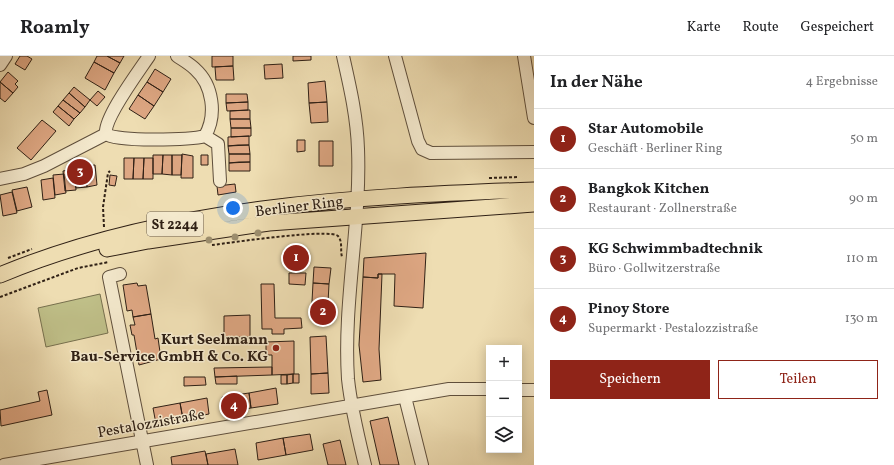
<!DOCTYPE html>
<html lang="de">
<head>
<meta charset="utf-8">
<style>
  :root { --surface:#fff; --page:#f2f2f2; --text:#202124; --muted:#757577; --line:#e0e0e0; --accent:#8f2418 }
  body { margin:0; font-family:Vollkorn,serif; background:var(--page); color:var(--text) }
  .controls { position:absolute; right:12px; bottom:12px; display:grid; overflow:hidden; border-radius:0px; box-shadow:0 2px 10px #0003 }
  .controls button { width:36px; height:36px; display:grid; place-items:center; padding:0; border:0; border-bottom:1px solid var(--line); background:var(--surface); color:var(--text); font:20px sans-serif }
  .you { position:absolute; left:233px; top:152px; width:14px; height:14px; margin:-10px; border:3px solid #fff; border-radius:50%; background:#1a73e8; box-shadow:0 0 0 6px #1a73e833 }
  .badge { display:grid; place-items:center; width:26px; height:26px; border-radius:50%; background:var(--accent); color:#fff; font-size:13px; font-weight:700 }
  .pin { position:absolute; translate:-50% -50%; border:2px solid #fff; box-shadow:0 1px 4px #0006 }
  .list { margin:0; padding:0; list-style:none }
  h2 { display:flex; justify-content:space-between; align-items:center; height:52px; margin:0; padding:0 16px; font-size:17px }
  h2 small { font-size:13px; font-weight:400; color:var(--muted) }
  .list li { display:grid; grid-template-columns:26px 1fr auto; gap:12px; align-items:center; box-sizing:border-box; height:60px; padding:0 16px; border-top:1px solid var(--line) }
  .list b { display:block; font-size:15px; white-space:nowrap }
  .list p { margin:0; font-size:13px; white-space:nowrap; color:var(--muted) }
  .list em { font-size:13px; font-style:normal; color:var(--muted) }
  .actions { display:flex; gap:8px; padding:12px 16px }
  .actions a { flex:1; padding:9px 0; border:1px solid var(--accent); border-radius:0px; text-align:center; font-size:14px; color:var(--accent) }
  .actions .main { background:var(--accent); color:#fff }
  .icon { flex:none; width:22px; height:22px; fill:none; stroke:currentColor; stroke-width:2; stroke-linecap:round; stroke-linejoin:round }
  .map { position:relative; flex:none; width:534px; height:409px; overflow:hidden }
  header { display:flex; align-items:center; gap:24px; box-sizing:border-box; height:56px; padding:0 20px; background:var(--surface); border-bottom:1px solid var(--line) }
  header strong { font-size:19px }
  nav { display:flex; gap:22px; margin-inline-start:auto; font-size:14px }
  main { display:flex }
  aside { flex:1; background:var(--surface) }
  .map>svg:first-child { display:block }
</style>
</head>
<body>
<header>
<strong>Roamly</strong>
<nav><a>Karte</a><a>Route</a><a>Gespeichert</a></nav>
</header>
<main>
<div class="map">
<svg width="534" height="409" viewBox="0 0 534 409">
  <rect width="100%" height="100%" fill="#eeddb2"/>
  <filter id="stains"><feTurbulence type="fractalNoise" baseFrequency=".005" numOctaves="4"/><feColorMatrix values="0 0 0 0 .2 0 0 0 0 .09 0 0 0 0 .02 0 0 0 .5 -.17"/></filter>
  <radialGradient id="worn" r=".72"><stop offset=".6" stop-color="#630" stop-opacity="0"/><stop offset="1" stop-color="#630" stop-opacity=".3"/></radialGradient>
  <!-- green -->
  <path fill="#bfbf88" stroke="#77704e" d="M100 238 108 277 46 291 38 252Z"/>
  <!-- building -->
  <path fill="#dea783" stroke="#2f2015" d="M20 0H27L32 3 25 14 15 8Z
    M97 0H107L120 7 114 17 94 6Z
    M107 0H124L120 7Z
    M212 0H233V10L212 11Z
    M293 0H311V4L293 5Z
    M94 6 114 17 105 34 85 22Z
    M282 8 283 22 265 23 264 9Z
    M233 10 234 24H216L215 11Z
    M155 13 171 23 163 36 147 26Z
    M8 16 18 25 15 28 18 31 13 37 0 26Z
    M325 25 327 46 309 47 308 27Z
    M0 26 13 37 5 46 0 42Z
    M147 26 163 36 154 50 138 39Z
    M74 31 90 44 85 51 69 37Z
    M98 35 105 41 97 50 90 44Z
    M69 37 85 51 80 57 63 44Z
    M226 38H247L248 46 226 47Z
    M138 39 154 50 145 63 129 53Z
    M63 44 80 57 74 63 58 50Z
    M248 46V54L227 55 226 47Z
    M327 46 328 66 311 67 309 47Z
    M58 50 74 63 69 70 53 56Z
    M250 54V63H230V55Z
    M230 63H250L251 72H231Z
    M42 64 56 75 31 104 17 92Z
    M231 72H251V80L231 81Z
    M249 80V89L228 90V81Z
    M297 84H305V95L297 96Z
    M319 85H333V110H319Z
    M238 89H249L250 98H229L228 90Z
    M182 98 193 100V122H181Z
    M229 98H250V106L229 107Z
    M153 99H163L162 118H153Z
    M163 99H172V119L162 118Z
    M172 99H182L181 119H172Z
    M201 99H208V109H201Z
    M124 102H134L133 123H124Z
    M134 102H144L143 123H133Z
    M144 102H153V123H143Z
    M239 106H250V115H229V107Z
    M95 109 97 129 87 131 84 110Z
    M84 110 87 131 76 132 74 111Z
    M74 113 76 134 65 135 63 115Z
    M64 118 66 137 55 139 53 119Z
    M110 119 117 120 115 130 109 129Z
    M53 122 55 142 43 144 41 124Z
    M235 128 236 136 218 139 217 130Z
    M27 131 32 151 17 155 12 134Z
    M12 136 17 157 3 160 0 139Z
    M300 194 301 200H303L304 206 284 207V198L293 201 292 195Z
    M426 197 423 252 394 250 395 218H378V222L363 221 364 202Z
    M314 211 331 212 329 228 313 227Z
    M289 217H306L305 229 289 228Z
    M378 218H382L379 293 381 324 363 326 359 289 363 221 378 222Z
    M137 227 138 230 146 229 151 258 133 261 132 254 127 255 123 229Z
    M313 227 329 228 327 265 311 264Z
    M261 228H274L275 262H301L302 272 284 273V278H272V273H262Z
    M151 258 155 283 158 282 161 303 139 309 134 279H132L130 269H135L133 261Z
    M250 259V281H224V260Z
    M326 280 328 317 311 318 310 281Z
    M294 285V318L272 319V299H266V286Z
    M272 311V319L215 321 214 312Z
    M328 317 329 337 311 338V318Z
    M293 318V327L287 328V319Z
    M293 318H299V327H293Z
    M281 319H287V328H281Z
    M237 320V328H216L215 321Z
    M184 321H205L206 329 184 330Z
    M276 332 278 348 251 352 249 337Z
    M47 334 52 359 1 370 0 354 40 345 38 336Z
    M249 337 251 352 225 357 222 341Z
    M207 342 209 358 183 363 180 347Z
    M180 347 183 363 156 368 153 352Z
    M388 361 399 409H380L370 365Z
    M310 378 313 394 286 399 283 382Z
    M283 382 286 399 258 404 256 387Z
    M340 384 346 409H328L323 388Z
    M235 393 238 409H208L206 398Z
    M205 395 208 409H172L171 401Z"/>
  <g fill="none" stroke-linecap="round" stroke-linejoin="round">
    <!-- minor casing -->
    <g stroke="#5f4f3c" stroke-width="14">
      <path id="minor" d="M343 0C350 31 357 61 358 93 361 169 343 246 348 323 351 352 358 380 365 409
        M395 0 418 85 422 93 431 97 534 96
        M524 0 534 62
        M0 9 6 0
        M106 78C116 86 191 84 205 80 217 59 213 29 195 13 190 8 183 4 177 0
        M205 80 218 88 220 125
        M0 123 24 118 44 110 106 78C103 63 139 15 149 0
        M120 218 109 221 147 409
        M519 334H534
        M405 341 422 409
        M4 409 449 333H489"/>
    </g>
    <!-- major casing -->
    <g stroke="#2f2015" stroke-width="17">
      <path id="major" d="M107 193 148 185 269 167 534 148
        M0 219C164 150 358 140 534 134"/>
    </g>
    <!-- path -->
    <path stroke="#2f2015" stroke-width="2" stroke-dasharray="3 2" stroke-linecap="butt" d="M489 122 519 121
      M104 171 103 151 108 117 110 115
      M212 189C229 187 330 172 338 180 343 186 340 194 342 201
      M8 202 32 193
      M0 241 78 212 109 206"/>
    <!-- minor -->
    <use href="#minor" stroke="#f4e9cd" stroke-width="12"/>
    <!-- major -->
    <use href="#major" stroke="#eeddb2" stroke-width="15"/>
  </g>
  <!-- trees -->
  <g fill="#9d8f6f">
    <circle cx="258" cy="177" r="3.5"/>
    <circle cx="235" cy="181" r="3.5"/>
    <circle cx="209" cy="184" r="3.5"/>
  </g>
  <!-- markers -->
  <circle fill="#8f2418" stroke="#f4e9cd" stroke-width="1.5" cx="276" cy="292" r="4"/>
  <g text-anchor="middle" stroke-width="3" stroke-linejoin="round" paint-order="stroke">
    <!-- shield labels -->
    <rect fill="#f4e9cd" stroke="#6a5c4c" stroke-width="1" x="147" y="156" width="56" height="24" rx="3"/>
    <g font-size="14" font-weight="bold" fill="#2f2015">
      <text x="175" y="173">St 2244</text>
    </g>
    <!-- street labels -->
    <g font-size="15" fill="#2f2015" stroke="#f4e9cd">
      <text transform="translate(299 150) rotate(-7)" y="5">Berliner Ring</text>
      <text transform="translate(151 367) rotate(-10)" y="5">Pestalozzistraße</text>
    </g>
    <!-- poi labels -->
    <g font-size="15" font-weight="bold" fill="#2f2015" stroke="#f4e9cd" text-anchor="end">
      <text x="268" y="288">Kurt Seelmann<tspan x="268" dy="17">Bau-Service GmbH &amp; Co. KG</tspan></text>
    </g>
  </g>
  <rect width="100%" height="100%" filter="url(#stains)"/>
  <rect width="100%" height="100%" fill="url(#worn)"/>
</svg>
<div class="controls">
<button>+</button>
<button>−</button>
<button><svg class="icon" aria-label="layers" viewBox="0 0 24 24"><path d="M12 4l9 5-9 5-9-5zM3 14l9 5 9-5"/></svg></button>
</div>
<div class="you"></div>
<div class="pin badge" style="left:296px;top:202px">1</div>
<div class="pin badge" style="left:323px;top:256px">2</div>
<div class="pin badge" style="left:80px;top:116px">3</div>
<div class="pin badge" style="left:234px;top:350px">4</div>
</div>
<aside>
<h2>In der Nähe<small>4 Ergebnisse</small></h2>
<ul class="list">
<li><span class="badge">1</span><div><b>Star Automobile</b><p>Geschäft · Berliner Ring</p></div><em>50 m</em></li>
<li><span class="badge">2</span><div><b>Bangkok Kitchen</b><p>Restaurant · Zollnerstraße</p></div><em>90 m</em></li>
<li><span class="badge">3</span><div><b>KG Schwimmbadtechnik</b><p>Büro · Gollwitzerstraße</p></div><em>110 m</em></li>
<li><span class="badge">4</span><div><b>Pinoy Store</b><p>Supermarkt · Pestalozzistraße</p></div><em>130 m</em></li>
</ul>
<div class="actions"><a class="main">Speichern</a><a>Teilen</a></div>
</aside>
</main>
</body>
</html>
